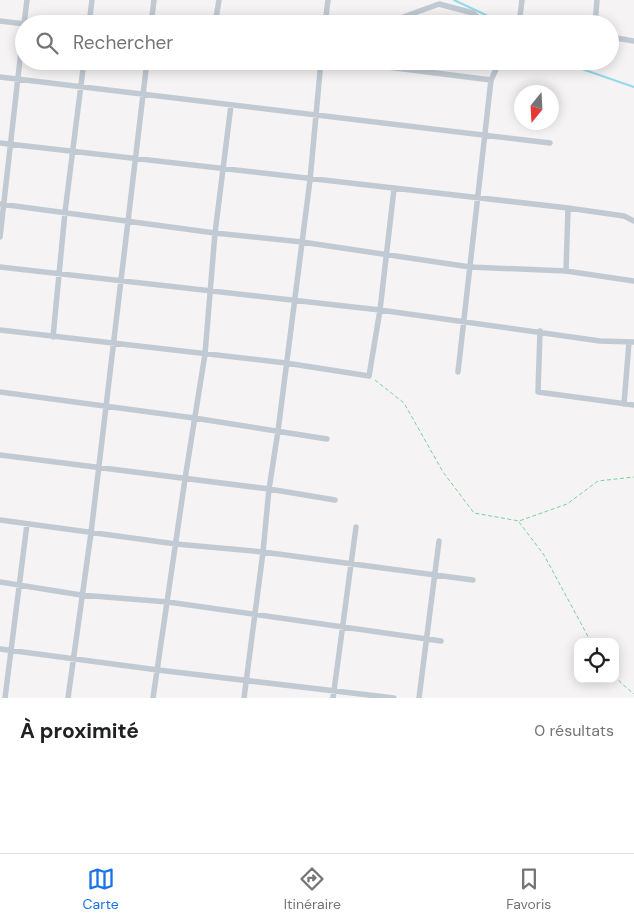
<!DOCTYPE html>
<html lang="fr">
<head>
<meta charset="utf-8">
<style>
  :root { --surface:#fff; --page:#f6f6f6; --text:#202124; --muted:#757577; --line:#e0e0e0; --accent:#1a73e8 }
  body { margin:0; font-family:"DM Sans",sans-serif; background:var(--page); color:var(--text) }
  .controls { position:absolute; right:15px; bottom:15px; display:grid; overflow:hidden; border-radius:10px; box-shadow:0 2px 12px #0003 }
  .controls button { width:45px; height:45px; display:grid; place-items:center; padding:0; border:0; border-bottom:1px solid var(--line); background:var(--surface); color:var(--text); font:25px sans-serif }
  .compass { position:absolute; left:514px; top:85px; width:45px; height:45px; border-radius:50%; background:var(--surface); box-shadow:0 2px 12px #0003; rotate:198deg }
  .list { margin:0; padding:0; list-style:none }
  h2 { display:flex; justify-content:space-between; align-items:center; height:65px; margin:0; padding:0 20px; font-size:21px }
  h2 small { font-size:16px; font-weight:400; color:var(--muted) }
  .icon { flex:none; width:28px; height:28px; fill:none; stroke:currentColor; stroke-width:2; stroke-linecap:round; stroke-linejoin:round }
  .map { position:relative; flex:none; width:634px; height:698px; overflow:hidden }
  .search { position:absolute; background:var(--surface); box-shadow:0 2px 12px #0003; left:15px; right:15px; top:15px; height:55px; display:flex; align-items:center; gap:12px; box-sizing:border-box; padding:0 18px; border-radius:28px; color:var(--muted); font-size:19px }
  .sheet { height:155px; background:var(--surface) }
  nav { display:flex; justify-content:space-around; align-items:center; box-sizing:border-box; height:70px; border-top:1px solid var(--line); background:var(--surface); font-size:14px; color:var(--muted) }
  nav a { display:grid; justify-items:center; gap:2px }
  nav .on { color:var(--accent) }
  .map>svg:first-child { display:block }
</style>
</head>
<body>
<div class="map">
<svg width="634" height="698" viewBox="0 0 634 698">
  <rect width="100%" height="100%" fill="#f5f3f3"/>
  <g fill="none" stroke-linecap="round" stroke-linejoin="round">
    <!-- stream -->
    <path stroke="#90daee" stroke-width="2" d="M454 0 486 15 496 24
      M559 61 634 87"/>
    <!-- path -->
    <path stroke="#7ad0a6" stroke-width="1" stroke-dasharray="4 2.5" stroke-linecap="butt" d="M375 380 404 403 443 472 474 513 519 521 567 504 598 481 634 477
      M519 522 544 555 591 642
      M615 675 621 683 634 694"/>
    <!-- street -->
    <path stroke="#c1cad2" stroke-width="5.5" d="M0 21 25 24
      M24 24 27 0
      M89 24 92 0
      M151 24 154 0
      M215 24 219 0
      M325 24 328 0
      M384 24 439 4 473 13 485 24
      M519 24 522 0
      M595 24 597 0
      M610 37 634 41
      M340 61 491 80
      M0 77 550 143
      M0 143 568 208 624 216 634 221
      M0 204 215 233 302 242 470 267 566 271 634 281
      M0 237 24 24
      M0 267 380 310 600 341 634 342
      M566 271 568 208
      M0 330 286 363 369 376 380 310 394 189
      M540 331 538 392 634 405
      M53 337 65 212 84 61
      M458 372 491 80 500 61
      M0 392 194 418 327 439
      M624 404 629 342
      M0 455 269 489 335 500
      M0 520 176 544 263 552 473 580
      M0 582 81 595 168 602 441 641
      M0 649 158 670 394 698
      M5 698 27 524
      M68 698 91 533 147 61
      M153 698 185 479 205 354 215 233 231 105
      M244 698 263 552 269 489 278 431 310 180 321 61
      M333 698 356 527
      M419 698 439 541"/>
  </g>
</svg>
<div class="controls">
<button><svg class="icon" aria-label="locate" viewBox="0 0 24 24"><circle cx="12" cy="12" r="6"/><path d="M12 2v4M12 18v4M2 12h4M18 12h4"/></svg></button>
</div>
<svg class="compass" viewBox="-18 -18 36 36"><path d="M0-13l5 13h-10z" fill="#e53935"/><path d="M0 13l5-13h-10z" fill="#757577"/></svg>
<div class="search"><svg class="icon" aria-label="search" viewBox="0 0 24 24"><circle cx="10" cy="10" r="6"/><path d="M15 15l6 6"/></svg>Rechercher</div>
</div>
<section class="sheet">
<h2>À proximité<small>0 résultats</small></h2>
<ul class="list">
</ul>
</section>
<nav>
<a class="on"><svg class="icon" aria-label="map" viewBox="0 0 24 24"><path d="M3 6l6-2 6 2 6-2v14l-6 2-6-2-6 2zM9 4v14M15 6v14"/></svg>Carte</a>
<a><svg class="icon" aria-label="directions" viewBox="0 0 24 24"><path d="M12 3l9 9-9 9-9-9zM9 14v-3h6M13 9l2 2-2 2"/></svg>Itinéraire</a>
<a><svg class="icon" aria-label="saved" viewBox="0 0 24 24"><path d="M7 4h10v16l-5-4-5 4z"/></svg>Favoris</a>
</nav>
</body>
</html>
